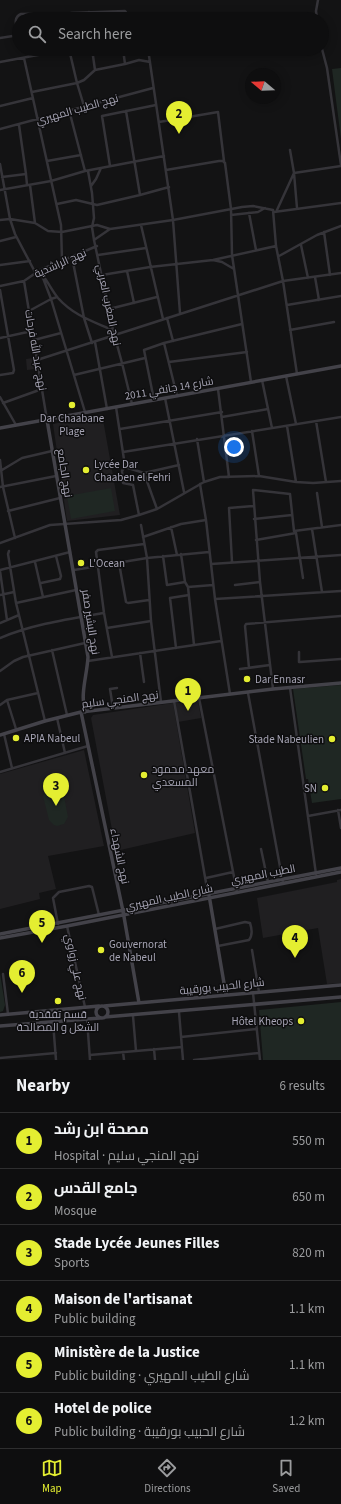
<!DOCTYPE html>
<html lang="en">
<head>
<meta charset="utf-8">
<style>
  :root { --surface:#0e0e0f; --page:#171718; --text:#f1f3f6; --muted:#9b9c9e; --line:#2e2e2f; --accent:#e4ee31 }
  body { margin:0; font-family:"Source Sans 3",Cairo,sans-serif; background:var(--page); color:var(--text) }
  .compass { position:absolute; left:245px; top:68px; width:36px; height:36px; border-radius:50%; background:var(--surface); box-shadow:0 2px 10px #0003; rotate:289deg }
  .you { position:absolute; left:234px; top:447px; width:14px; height:14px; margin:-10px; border:3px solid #fff; border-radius:50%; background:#1a73e8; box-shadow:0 0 0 6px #1a73e833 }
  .badge { display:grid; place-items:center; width:26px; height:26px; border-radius:50%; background:var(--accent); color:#111; font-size:13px; font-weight:700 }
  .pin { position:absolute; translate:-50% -33px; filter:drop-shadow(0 1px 2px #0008) }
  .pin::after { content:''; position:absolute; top:21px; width:14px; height:12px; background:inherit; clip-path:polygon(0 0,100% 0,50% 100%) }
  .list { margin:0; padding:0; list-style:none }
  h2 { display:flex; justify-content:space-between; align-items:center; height:52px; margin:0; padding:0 16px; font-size:17px }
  h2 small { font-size:13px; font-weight:400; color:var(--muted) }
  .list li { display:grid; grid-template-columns:26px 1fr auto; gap:12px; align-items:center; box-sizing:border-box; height:56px; padding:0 16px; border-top:1px solid var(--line) }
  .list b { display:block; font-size:15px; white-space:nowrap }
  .list p { margin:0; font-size:13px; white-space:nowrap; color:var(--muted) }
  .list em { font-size:13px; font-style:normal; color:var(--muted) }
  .icon { flex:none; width:22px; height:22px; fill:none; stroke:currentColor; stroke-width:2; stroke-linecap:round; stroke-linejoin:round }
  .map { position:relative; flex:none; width:341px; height:1060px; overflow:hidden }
  .search { position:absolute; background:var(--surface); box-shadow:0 2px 10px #0003; left:12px; right:12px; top:12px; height:44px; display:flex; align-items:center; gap:10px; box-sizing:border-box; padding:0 14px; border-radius:22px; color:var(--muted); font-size:15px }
  .sheet { height:388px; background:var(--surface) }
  nav { display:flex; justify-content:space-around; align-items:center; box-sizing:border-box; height:56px; border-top:1px solid var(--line); background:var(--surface); font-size:11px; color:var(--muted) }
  nav a { display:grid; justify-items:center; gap:2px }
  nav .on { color:var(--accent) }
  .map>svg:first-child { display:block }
</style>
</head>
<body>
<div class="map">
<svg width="341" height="1060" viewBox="0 0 341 1060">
  <rect width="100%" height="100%" fill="#131314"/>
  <!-- built -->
  <path fill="#201f21" d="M33 358 35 369 27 370 26 359Z
    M102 414 120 515 67 521 53 424Z
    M198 700 201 718 178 722 175 703Z
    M173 703 195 833 116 851 91 718 93 715Z
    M84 750 104 846 48 856 56 889 39 893 40 899 0 909V774Z
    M341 879V983L327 984 318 928 263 938 257 898 337 882V880Z"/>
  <!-- green -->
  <path fill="#1f2723" d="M341 68V139L332 69Z
    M111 488 115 511 71 519 67 496Z
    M341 685V799L312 803 308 779H306L293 689Z
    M51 786H58L63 791 68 817 64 824 57 826 54 825 49 820 43 796 46 790Z
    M0 973 5 1005 3 1011 0 1012Z
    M341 1002V1060H263L259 1010Z"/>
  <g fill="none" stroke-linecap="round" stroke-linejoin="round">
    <!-- street -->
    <path stroke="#353439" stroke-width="2.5" d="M89 12 90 19
      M71 13 125 11 127 14V19
      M317 19 316 11 318 0
      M18 35C17 27 12 18 21 14L71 13V19
      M0 38 19 35
      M148 49 173 220 180 313
      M322 49 327 68 341 165
      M92 51 104 49
      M24 58 61 225 62 261
      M0 62 70 49
      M125 64 139 60 150 62
      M95 70 125 64 123 49
      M32 92 77 83 69 49
      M0 106 33 98
      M84 106 77 83 84 80 95 70 92 49
      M69 110 85 171
      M126 111 140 195 169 187
      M159 122 218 112 224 161
      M0 129 153 88
      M290 150 294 173 297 208
      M47 161 81 155
      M0 164 10 219 15 234 35 272
      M110 166 102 116 156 105
      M166 170 219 161H223L225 163 231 209 232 255 251 382
      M88 171 92 193 94 218 92 227 94 240 113 330 122 363 132 404
      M294 173 341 166
      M26 174 27 185
      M2 177 26 174 19 125
      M30 185 35 223
      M91 186 96 179 101 168
      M0 190 51 181 85 171 164 156
      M57 204 76 200 97 205 140 195
      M277 210 294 173
      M274 212 341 203
      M249 213 256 250
      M231 215 258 212 265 208
      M0 220 10 219 35 223 48 231 62 232 97 225 110 229 173 220 242 207 253 206 273 210 276 246 283 281 297 374
      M141 225 163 319
      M324 232 330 275
      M94 240 110 229
      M0 241 16 237
      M301 245 308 278
      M98 255 146 248
      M279 256 317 235 341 226
      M72 257 84 318 92 343
      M213 260 222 262 234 269
      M0 265 30 261
      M40 270 51 299 85 412
      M127 271 134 303
      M102 275 150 267 213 260 276 246
      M44 277C49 284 53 292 58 298 73 315 92 321 112 330
      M315 277 319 300
      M24 281 47 420
      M0 286 24 281 40 270 97 246
      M0 290 14 370 13 373 0 375
      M287 305 341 296
      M109 309 157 297
      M29 311 51 299 57 297
      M167 318 173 341
      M290 330 334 322
      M0 338 32 331
      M34 340 61 333
      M95 342 107 409
      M164 343 242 324
      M37 360 283 281 341 273
      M169 362 247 352
      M74 375 145 358
      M286 376 296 424
      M262 380 272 428
      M218 389 229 477
      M0 397 16 425
      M165 398 184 492
      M154 400 144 350 164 343 177 396
      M3 403 42 389
      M116 407 125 466 128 468 144 473 157 509
      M222 417 268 409
      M316 421 326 482
      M287 426 296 482
      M120 429 222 412
      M252 431 259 476
      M197 439 204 482
      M123 452 341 417
      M0 460 3 487 15 538
      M125 466 122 471 123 483 133 485 139 515
      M2 470 22 458 52 451
      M144 473 179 465
      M200 484 206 520 215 599 230 694
      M0 487 56 476
      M317 493 322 527
      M8 511 60 498
      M254 519 292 515
      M141 525 147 558 151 621 161 702
      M171 527 177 555
      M312 529 322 592
      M294 531 341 525
      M143 537 181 524 206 520
      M256 540 296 533
      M0 543 50 525 121 520 139 515 157 509 204 482 220 477 259 476 296 482 313 483 341 481
      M9 551 8 554 16 603 45 721
      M181 554 185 582 188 587 194 645
      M163 556 167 585 185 582
      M35 562 43 597
      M232 562 229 508 253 506
      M119 563 126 602 128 603 149 600
      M211 564 341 555
      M0 570 70 552
      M74 570 147 558 209 552
      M0 571 7 620
      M41 583 60 579 61 576 56 556
      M235 585 260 582
      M188 587 213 585
      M0 595 14 592
      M215 599 341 591
      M16 603 76 590
      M0 623 19 615
      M107 628 151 621
      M0 638C33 624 69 619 104 613
      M176 648 170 598 189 595
      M52 650 67 715
      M299 652V662H300L341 659
      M140 653 144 682
      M112 657 104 613 96 552 98 550 144 544
      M88 661 221 641
      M249 668 245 626 246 624 341 616
      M240 669 270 665
      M0 671 14 661 23 657 85 643
      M290 688 316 874
      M273 689 260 582 253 490 290 494 294 531 296 533 303 578
      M248 693 283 883
      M199 698 237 892
      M7 700 16 729
      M174 701 208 894
      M0 705 7 700 38 693
      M113 708 110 689 117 688
      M57 718 65 753
      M4 734 12 768
      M0 772 88 746
      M338 810 341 828
      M308 816 341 810
      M261 849 268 882
      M206 878 233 872
      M58 924 53 898 59 892 89 886 92 887 99 915
      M67 926 85 1007
      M215 929 245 922 250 923C252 929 253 935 249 940L218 946
      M252 950 259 992
      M3 974 8 1014
      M253 993 260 1060
      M179 1012 183 1060
      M133 1016 136 1051
      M87 1019 90 1060
      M53 1022 56 1060
      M181 1037 257 1029
      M154 1049 155 1060
      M123 1052 124 1060
      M90 1055 182 1047
      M0 1058 56 1053
      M194 1060 259 1053"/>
    <!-- secondary -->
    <path stroke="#434249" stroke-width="3.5" d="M47 420 88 657C87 676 80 693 85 712
      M0 428 341 366
      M81 712 123 911 139 1003
      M0 735 45 721 81 712 273 689 341 683
      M209 895 226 995
      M0 934 341 868
      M0 938 67 926 341 872
      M96 1012a6 6 0 1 1 12 0a6 6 0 1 1-12 0Z
      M104 1006 341 985
      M0 1015 99 1006
      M105 1017 341 997
      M0 1026 100 1018"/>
  </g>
  <!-- markers -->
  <g fill="#e4ee31" stroke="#0e0e0f" stroke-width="1.5">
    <circle cx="72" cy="405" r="4"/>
    <circle cx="86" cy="470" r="4"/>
    <circle cx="81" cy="563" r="4"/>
    <circle cx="247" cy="679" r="4"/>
    <circle cx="16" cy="738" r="4"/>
    <circle cx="332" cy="739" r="4"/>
    <circle cx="144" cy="775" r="4"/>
    <circle cx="325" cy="788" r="4"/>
    <circle cx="101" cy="950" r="4"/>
    <circle cx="58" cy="1001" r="4"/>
    <circle cx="301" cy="1021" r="4"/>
  </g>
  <g text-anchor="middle" stroke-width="3" stroke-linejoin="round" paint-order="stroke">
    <!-- street labels -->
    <g font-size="11" fill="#a6a4b4" stroke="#0e0e0f">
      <text transform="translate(77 109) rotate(-16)" y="4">نهج الطيب المهيري</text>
      <text transform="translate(60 263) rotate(-24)" y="4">نهج الراشدية</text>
      <text transform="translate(109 305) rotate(78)" y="4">نهج المغرب العربي</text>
      <text transform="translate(36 350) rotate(80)" y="4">نهج عبد الله فرحات</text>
      <text transform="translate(169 388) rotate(-10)" y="4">شارع 14 جانفي 2011</text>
      <text transform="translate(65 473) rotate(81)" y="4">نهج الجامع</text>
      <text transform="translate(91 622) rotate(81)" y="4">نهج البشير صفر</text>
      <text transform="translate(120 699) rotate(-7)" y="4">نهج المنجي سليم</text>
      <text transform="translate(120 856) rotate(78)" y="4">نهج الشهداء</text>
      <text transform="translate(263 874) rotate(-11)" y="4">الطيب المهيري</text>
      <text transform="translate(169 897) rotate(-12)" y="4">شارع الطيب المهيري</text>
      <text transform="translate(76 967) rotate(78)" y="4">نهج علي زواوي</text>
      <text transform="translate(222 986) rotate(-6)" y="4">شارع الحبيب بورقيبة</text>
    </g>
    <!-- poi labels -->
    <g font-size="11" fill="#a6a4b4" stroke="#0e0e0f" text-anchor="start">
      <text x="72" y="422" text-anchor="middle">Dar Chaabane<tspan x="72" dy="13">Plage</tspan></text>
      <text x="94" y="468">Lycée Dar<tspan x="94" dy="13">Chaaben el Fehri</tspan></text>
      <text x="89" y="567">L'Ocean</text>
      <text x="255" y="683">Dar Ennasr</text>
      <text x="24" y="742">APIA Nabeul</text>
      <text x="324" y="743" text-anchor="end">Stade Nabeulien</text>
      <text x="152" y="773">معهد محمود<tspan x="152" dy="13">المسعدي</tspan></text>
      <text x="317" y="792" text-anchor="end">SN</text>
      <text x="109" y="948">Gouvernorat<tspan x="109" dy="13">de Nabeul</tspan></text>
      <text x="58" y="1018" text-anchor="middle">قسم تفقدية<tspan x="58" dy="13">الشغل و المصالحة</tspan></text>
      <text x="293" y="1025" text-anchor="end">Hôtel Kheops</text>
    </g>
  </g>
</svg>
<svg class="compass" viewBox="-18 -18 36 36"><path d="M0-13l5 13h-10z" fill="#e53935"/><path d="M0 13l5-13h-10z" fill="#9b9c9e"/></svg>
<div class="you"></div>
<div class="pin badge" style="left:188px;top:711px">1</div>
<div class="pin badge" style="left:179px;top:134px">2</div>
<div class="pin badge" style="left:56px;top:806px">3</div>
<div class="pin badge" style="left:295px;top:958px">4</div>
<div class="pin badge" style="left:42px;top:943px">5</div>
<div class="pin badge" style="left:22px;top:993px">6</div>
<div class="search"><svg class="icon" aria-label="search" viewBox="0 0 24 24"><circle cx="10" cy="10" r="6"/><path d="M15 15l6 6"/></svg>Search here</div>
</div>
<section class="sheet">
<h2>Nearby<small>6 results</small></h2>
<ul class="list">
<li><span class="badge">1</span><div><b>مصحة ابن رشد</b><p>Hospital · نهج المنجي سليم</p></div><em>550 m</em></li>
<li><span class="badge">2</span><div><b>جامع القدس</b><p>Mosque</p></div><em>650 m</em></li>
<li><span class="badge">3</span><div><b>Stade Lycée Jeunes Filles</b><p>Sports</p></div><em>820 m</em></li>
<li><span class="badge">4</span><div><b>Maison de l'artisanat</b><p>Public building</p></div><em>1.1 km</em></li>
<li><span class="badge">5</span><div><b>Ministère de la Justice</b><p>Public building · شارع الطيب المهيري</p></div><em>1.1 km</em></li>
<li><span class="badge">6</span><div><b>Hotel de police</b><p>Public building · شارع الحبيب بورقيبة</p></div><em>1.2 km</em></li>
</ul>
</section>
<nav>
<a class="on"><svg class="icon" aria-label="map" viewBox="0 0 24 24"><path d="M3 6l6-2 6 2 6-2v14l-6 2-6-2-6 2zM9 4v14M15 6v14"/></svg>Map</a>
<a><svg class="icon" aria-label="directions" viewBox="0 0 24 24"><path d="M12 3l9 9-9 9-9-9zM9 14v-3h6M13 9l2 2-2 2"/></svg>Directions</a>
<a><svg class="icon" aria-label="saved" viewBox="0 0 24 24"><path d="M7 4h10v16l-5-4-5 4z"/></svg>Saved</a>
</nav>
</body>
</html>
